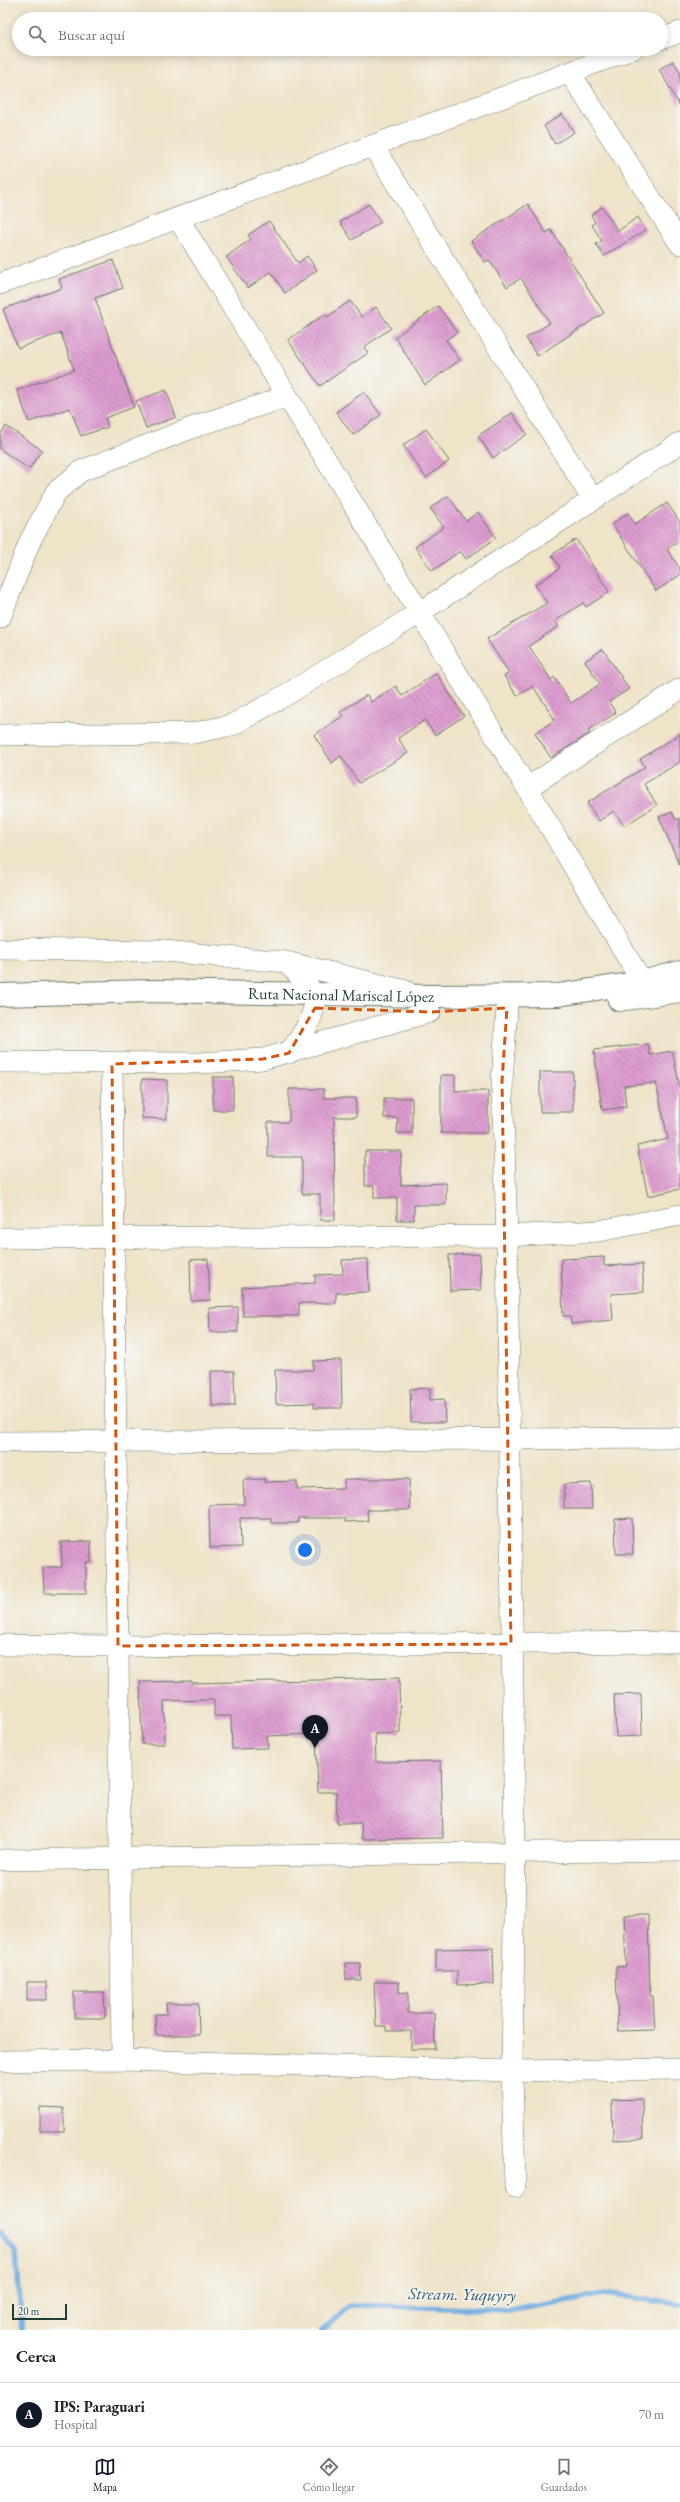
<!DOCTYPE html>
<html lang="es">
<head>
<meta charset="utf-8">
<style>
  :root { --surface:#fff; --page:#f2f2f2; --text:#202124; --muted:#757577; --line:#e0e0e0; --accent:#111827 }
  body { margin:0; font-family:"EB Garamond",serif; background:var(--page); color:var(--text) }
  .scale { position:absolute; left:12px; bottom:10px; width:55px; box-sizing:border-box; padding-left:4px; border:2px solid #1f3d34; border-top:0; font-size:11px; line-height:14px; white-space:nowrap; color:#1f3d34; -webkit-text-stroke:3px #f6f6f2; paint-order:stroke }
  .you { position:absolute; left:305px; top:1550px; width:14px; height:14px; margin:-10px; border:3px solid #fff; border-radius:50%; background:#1a73e8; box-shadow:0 0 0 6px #1a73e833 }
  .badge { display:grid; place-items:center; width:26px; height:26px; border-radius:50%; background:var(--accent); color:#fff; font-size:13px; font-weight:700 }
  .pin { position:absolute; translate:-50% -33px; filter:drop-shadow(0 1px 2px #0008) }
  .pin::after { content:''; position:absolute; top:21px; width:14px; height:12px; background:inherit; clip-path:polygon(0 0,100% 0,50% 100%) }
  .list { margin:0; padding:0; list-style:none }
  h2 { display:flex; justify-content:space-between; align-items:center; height:52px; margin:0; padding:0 16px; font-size:17px }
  h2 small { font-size:13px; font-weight:400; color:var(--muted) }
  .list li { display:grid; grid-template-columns:26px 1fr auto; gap:12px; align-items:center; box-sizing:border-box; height:64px; padding:0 16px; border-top:1px solid var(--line) }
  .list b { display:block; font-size:15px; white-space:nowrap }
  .list p { margin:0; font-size:13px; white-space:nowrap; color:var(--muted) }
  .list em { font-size:13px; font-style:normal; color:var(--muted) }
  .icon { flex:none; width:22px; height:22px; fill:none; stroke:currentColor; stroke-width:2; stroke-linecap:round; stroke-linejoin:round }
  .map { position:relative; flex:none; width:680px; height:2330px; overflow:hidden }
  .search { position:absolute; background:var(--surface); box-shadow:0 2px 10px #0003; left:12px; right:12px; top:12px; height:44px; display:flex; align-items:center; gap:10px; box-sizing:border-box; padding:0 14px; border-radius:22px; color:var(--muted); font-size:15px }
  .sheet { height:116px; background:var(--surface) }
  nav { display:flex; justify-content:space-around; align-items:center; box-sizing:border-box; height:56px; border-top:1px solid var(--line); background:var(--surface); font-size:11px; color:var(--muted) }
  nav a { display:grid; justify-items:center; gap:2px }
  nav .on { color:var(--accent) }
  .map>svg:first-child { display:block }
</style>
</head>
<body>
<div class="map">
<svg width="680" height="2330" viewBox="0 0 680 2330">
  <defs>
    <pattern id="building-back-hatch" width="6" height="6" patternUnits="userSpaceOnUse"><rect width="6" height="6" fill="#de9cd0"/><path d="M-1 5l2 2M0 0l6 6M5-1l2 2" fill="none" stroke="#b380aa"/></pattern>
  </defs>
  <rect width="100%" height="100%" fill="#f6f6f2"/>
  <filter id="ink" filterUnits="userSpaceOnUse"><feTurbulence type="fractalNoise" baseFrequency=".025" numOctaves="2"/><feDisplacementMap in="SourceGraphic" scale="8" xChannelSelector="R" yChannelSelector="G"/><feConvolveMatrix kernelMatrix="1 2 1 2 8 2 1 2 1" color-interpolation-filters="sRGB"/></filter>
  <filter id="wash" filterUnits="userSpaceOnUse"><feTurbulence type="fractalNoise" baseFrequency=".012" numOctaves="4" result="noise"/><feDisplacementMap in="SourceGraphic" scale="16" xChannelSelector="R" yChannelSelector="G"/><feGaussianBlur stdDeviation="0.9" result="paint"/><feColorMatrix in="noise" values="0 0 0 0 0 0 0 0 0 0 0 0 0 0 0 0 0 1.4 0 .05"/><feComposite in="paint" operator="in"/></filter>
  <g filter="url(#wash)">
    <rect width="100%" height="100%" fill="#efe3c8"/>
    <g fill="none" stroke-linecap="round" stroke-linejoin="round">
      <!-- stream -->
      <path stroke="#70abe1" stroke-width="5.5" d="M0 2234 16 2252 22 2330
        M323 2330 350 2305 514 2310 604 2294 680 2304"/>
    </g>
    <g id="blocks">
      <!-- building -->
      <path fill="url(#building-back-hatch)" d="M673 61 680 72V106L659 69Z
        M562 114 574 132 555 144 544 126Z
        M369 204 381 222 352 240 340 222Z
        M528 204 546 233 551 230 604 313 537 356 526 338 550 323 521 278 507 287 489 260 485 262 471 241Z
        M602 207 618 231 638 217 646 230 604 256 596 244 602 241 592 225 595 222 591 215Z
        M269 221 298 263 307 256 317 270 285 293 271 272 248 288 226 257 251 239 248 235Z
        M113 260 123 288 95 298 134 407 105 418 108 427 81 436 70 408 29 422 17 390 74 370 61 333 18 348 3 309 62 288 59 279Z
        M350 301 362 317 376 307 391 328 364 347 368 353 320 386 288 340 325 314 327 317Z
        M438 306 457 332 446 340 460 360 425 385 395 337Z
        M166 390 176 417 146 428 136 401Z
        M364 392 381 415 353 435 336 412Z
        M512 413 527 434 493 458 478 436Z
        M6 426 42 450 29 469 0 449V435Z
        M426 429 449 461 426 478 403 445Z
        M448 496 466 521 478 512 496 538 466 559 460 551 432 571 415 547 444 527 430 508Z
        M667 503 680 522V541L667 549 680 569V575L656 591 612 524 628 513 635 524Z
        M576 539 609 592 586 607 583 603 555 621 559 626 529 646 551 680 554 677 571 703 600 684 585 661 603 649 629 689 609 702 616 713 588 730 590 733 551 758 535 733 555 720 533 686 517 696 504 676 509 673 487 639 547 603 535 585 560 568 552 555Z
        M436 673 464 716 435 735 425 720 398 738 408 753 359 783 341 756 332 763 314 735 343 716 340 712 367 695 371 702 396 686 402 696Z
        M680 734V762L644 784 657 805 624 826 614 811 599 821 587 803 645 767 640 759Z
        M672 812 676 820 680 818 679 864 659 817Z
        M648 1044 650 1055 672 1051 680 1088V1189L648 1196 637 1146 668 1139 656 1083 624 1086 626 1107 602 1110 594 1050Z
        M540 1072H573V1112H540Z
        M441 1075H455V1091H488V1133H441Z
        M213 1077H233V1110H213Z
        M142 1079 167 1080V1119L142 1118Z
        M289 1089H324V1098H356V1117H334L335 1220H320V1194H302V1157H268V1122H289Z
        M384 1098H412V1133H397L398 1118H384Z
        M365 1151H401V1185L446 1183V1205H414V1220H397V1198H374V1186H365Z
        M480 1254 481 1290 450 1291 449 1255Z
        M604 1257V1266L642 1264 644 1292 611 1294 613 1320 571 1324 570 1316H563L561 1259Z
        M208 1259 210 1300 191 1301 190 1260Z
        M368 1259 369 1292 336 1293V1303H299V1316H243L242 1287 315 1283V1275L343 1274 342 1260Z
        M238 1307V1332H210L209 1308Z
        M341 1360 342 1408H314V1403L276 1404 275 1370H313V1361Z
        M211 1371H234L235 1406H212Z
        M430 1388V1400L444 1399 445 1422H411L410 1389Z
        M265 1479V1482L297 1481V1489L344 1488V1479H409L410 1510H367L368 1521 345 1522V1518H298V1523H271V1518H240L241 1547 210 1548 209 1505 244 1504 243 1480Z
        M591 1483 592 1509H564V1484Z
        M632 1518 633 1554H616L615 1519Z
        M91 1541V1562H86V1593H44L43 1567H62L61 1542Z
        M399 1678 400 1733 375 1734 376 1762 441 1761 443 1838 362 1839 361 1823H337L336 1792H318L316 1734 267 1736 268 1748 232 1749 231 1716H214V1700L164 1701 165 1744H142L140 1682 192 1681V1683Z
        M641 1694 642 1736 616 1737 614 1695Z
        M624 1915H648L650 1996H653L655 2030 618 2031 616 1967 626 1966Z
        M493 1948 494 1984 457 1985V1971H436V1949Z
        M345 1963H360L361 1980H346Z
        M27 1982H47V2000H27Z
        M374 1982H399V1993L408 1992V2013H434L435 2049H411V2031H386V2026H376Z
        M74 1992H104L105 2018H74Z
        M166 2003H198L199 2035H156L155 2014H167Z
        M642 2099 643 2139 613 2140 612 2100Z
        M40 2107 64 2108V2131H40Z"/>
    </g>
  </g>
  <g filter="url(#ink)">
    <use href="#blocks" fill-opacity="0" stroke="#687768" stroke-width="1"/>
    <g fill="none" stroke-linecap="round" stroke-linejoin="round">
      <!-- minor casing -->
      <g stroke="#687768" stroke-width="22">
        <path id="minor" d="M661 39 680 32
          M570 73 680 244
          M373 146 593 500
          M178 218 527 788 642 982
          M0 284 633 49
          M0 618 30 541 56 492 81 471 202 424 286 397
          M0 735 194 733 232 725 286 695 419 613 680 443
          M527 788 680 689
          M0 949 164 951 286 962 406 991
          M286 962C294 971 308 982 312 993 320 1013 300 1038 289 1053
          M0 1062 200 1063 263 1059 430 1012
          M0 1238 507 1236 599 1231 680 1215
          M0 1442 680 1438
          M0 1645 118 1646 112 1064
          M0 1860 680 1850
          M122 2060 118 1646 680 1642
          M0 2061 122 2060 512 2071 515 1853 507 1236 502 1081 507 1008
          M515 2187 512 2071 680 2069"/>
      </g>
      <!-- highway casing -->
      <g stroke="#687768" stroke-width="24">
        <g id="highway">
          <path id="s1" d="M0 995 150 991 430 996 558 995 642 982 680 972"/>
          <path d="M619 1000 680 991"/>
        </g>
      </g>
      <!-- minor -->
      <use href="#minor" stroke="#fff" stroke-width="21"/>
      <!-- highway -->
      <use href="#highway" stroke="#fff" stroke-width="22"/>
    </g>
  </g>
  <!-- marked area -->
  <path fill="none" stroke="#d45610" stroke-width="3" stroke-dasharray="8 5" stroke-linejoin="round" d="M315 1008 430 1012 507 1008 502 1081 511 1644 118 1646 112 1064 263 1059 289 1053Z"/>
  <g text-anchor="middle" stroke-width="3" stroke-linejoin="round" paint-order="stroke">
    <!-- street labels -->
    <g font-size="16" fill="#1f3d34" stroke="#f6f6f2">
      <text dy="6" stroke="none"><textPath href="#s1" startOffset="341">Ruta Nacional Mariscal López</textPath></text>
    </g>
    <!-- water labels -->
    <g font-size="17" font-style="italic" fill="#375e68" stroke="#f6f6f2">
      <text transform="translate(462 2294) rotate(1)" y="6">Stream. Yuquyry</text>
    </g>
  </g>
</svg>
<div class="scale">20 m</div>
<div class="you"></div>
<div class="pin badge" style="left:315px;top:1748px">A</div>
<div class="search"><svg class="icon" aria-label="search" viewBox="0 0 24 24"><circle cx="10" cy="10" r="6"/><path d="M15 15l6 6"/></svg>Buscar aquí</div>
</div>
<section class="sheet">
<h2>Cerca<small></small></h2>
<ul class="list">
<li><span class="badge">A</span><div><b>IPS: Paraguari</b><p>Hospital</p></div><em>70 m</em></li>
</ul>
</section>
<nav>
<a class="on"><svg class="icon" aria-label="map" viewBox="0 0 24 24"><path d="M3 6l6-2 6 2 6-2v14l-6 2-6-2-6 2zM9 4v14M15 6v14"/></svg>Mapa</a>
<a><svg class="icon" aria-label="directions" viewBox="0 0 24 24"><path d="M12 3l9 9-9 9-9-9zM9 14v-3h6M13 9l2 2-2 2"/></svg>Cómo llegar</a>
<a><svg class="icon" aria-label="saved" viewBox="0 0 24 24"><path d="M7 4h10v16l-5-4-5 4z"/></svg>Guardados</a>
</nav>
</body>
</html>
